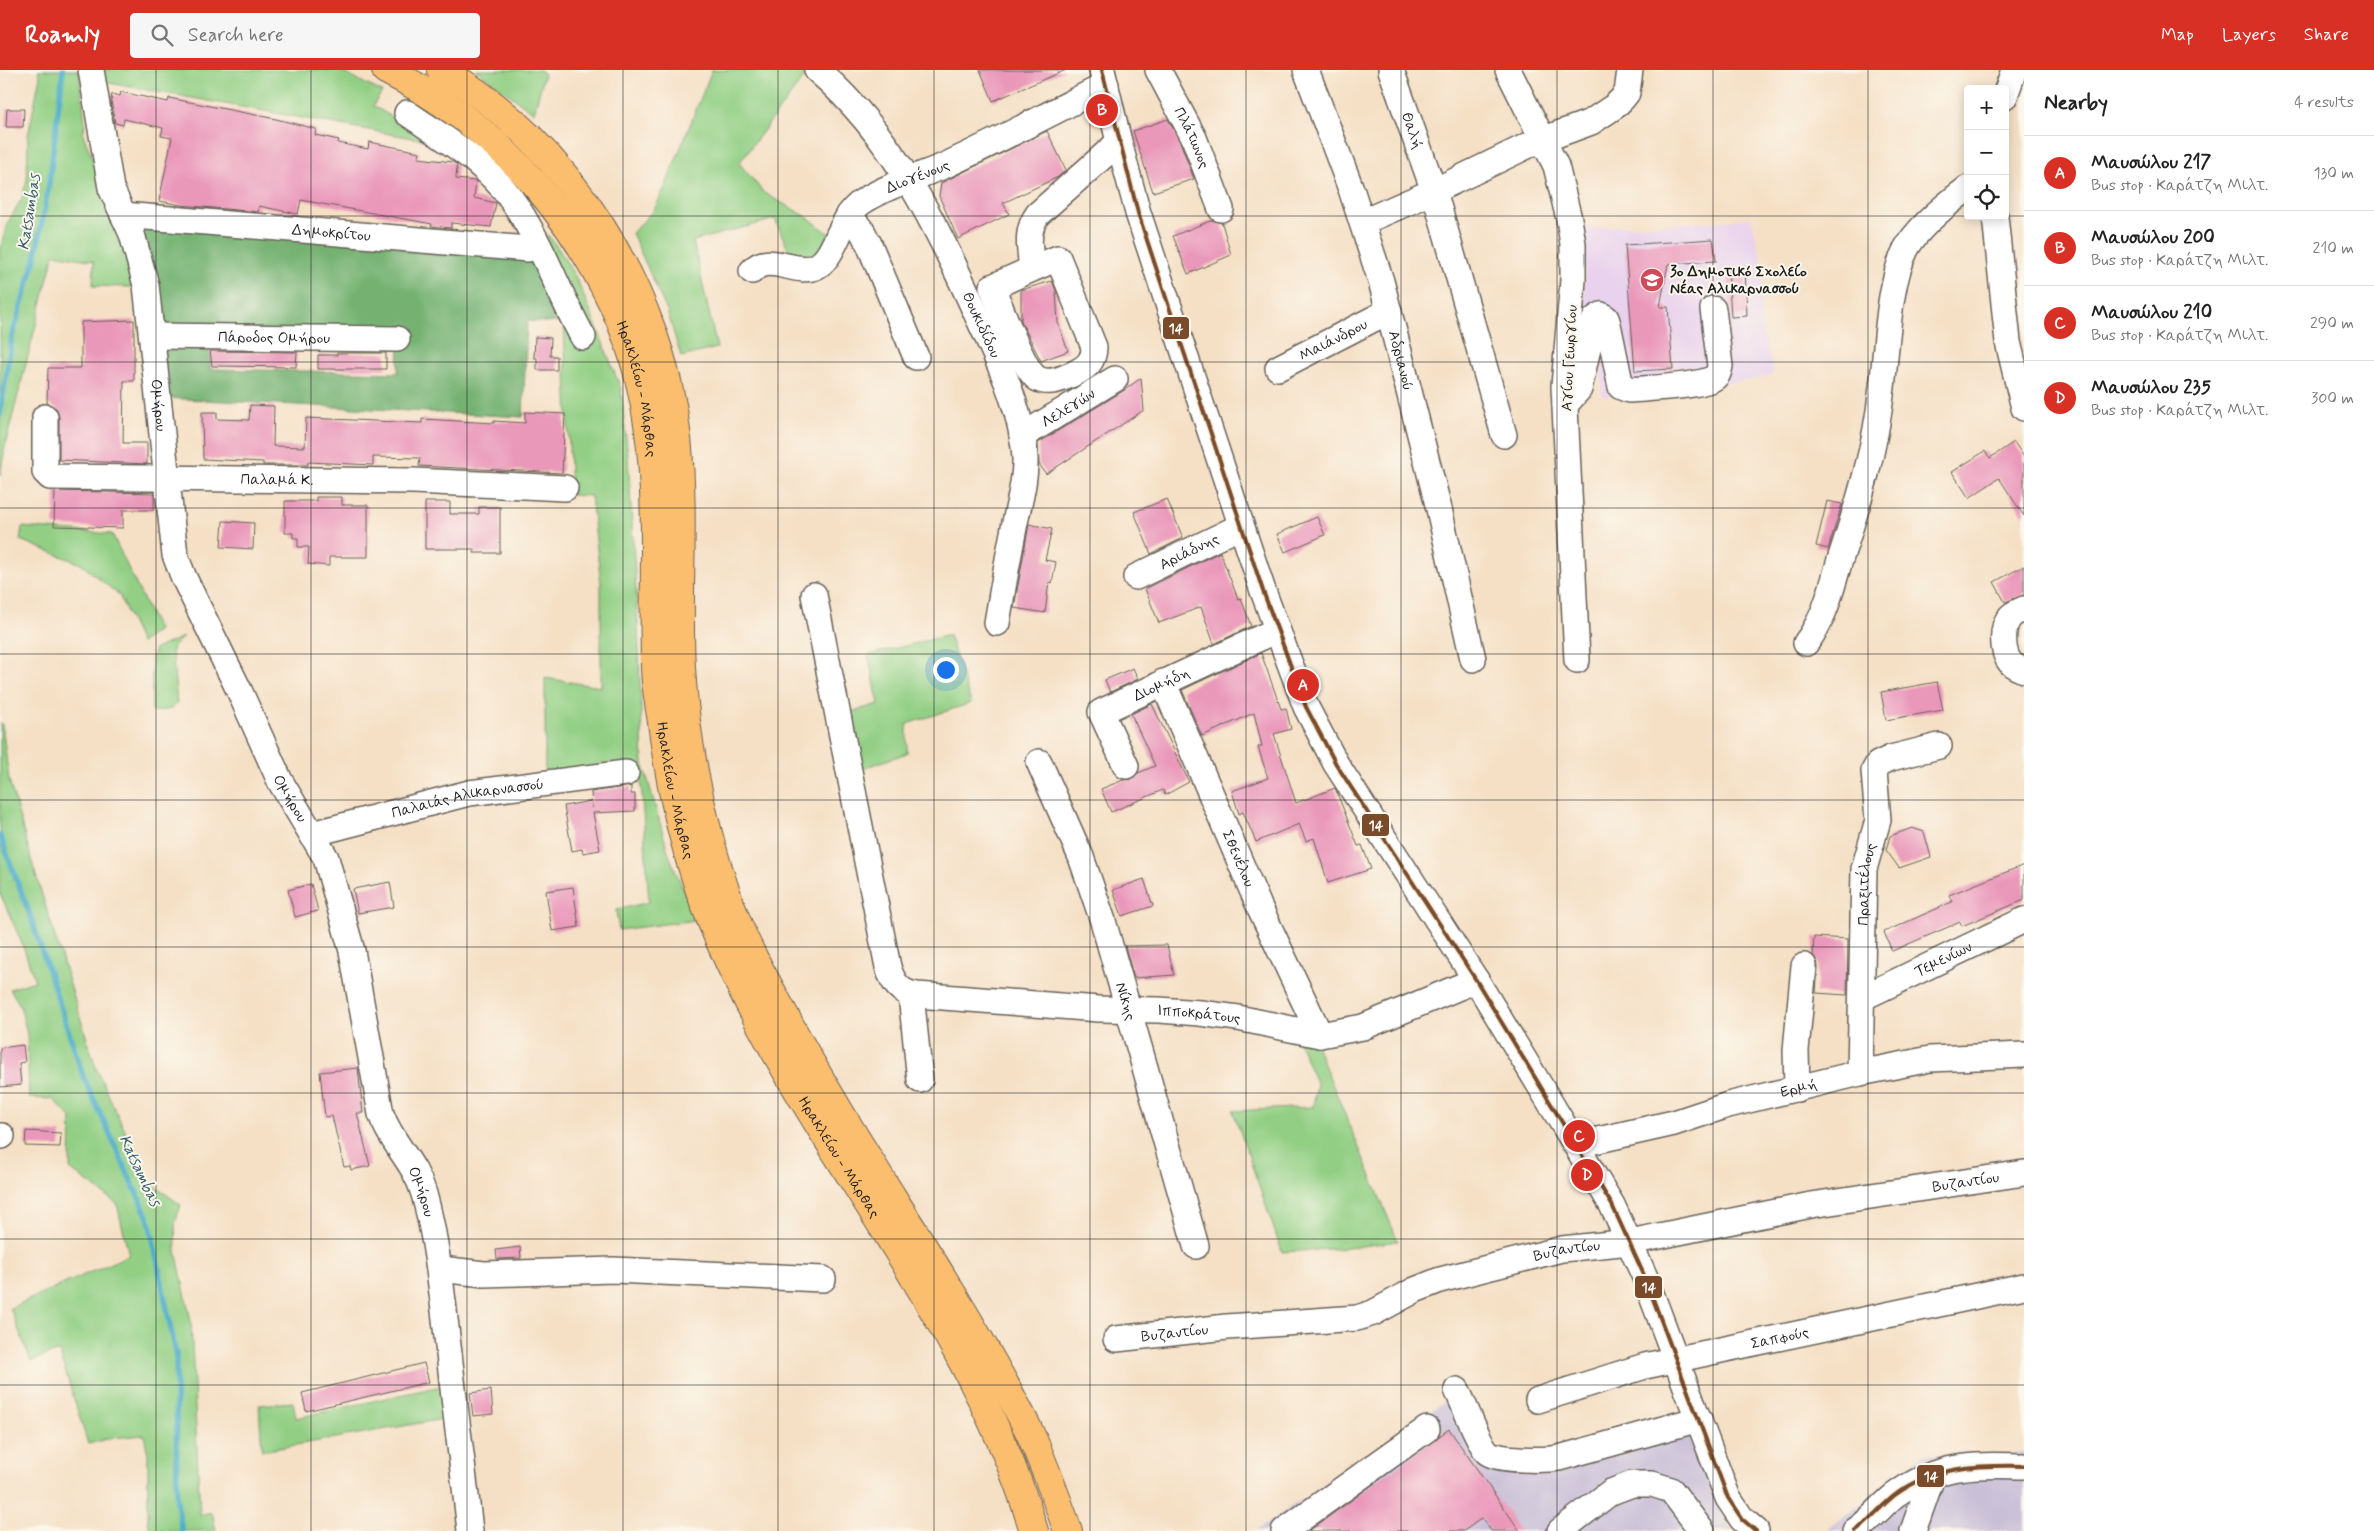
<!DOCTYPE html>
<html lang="en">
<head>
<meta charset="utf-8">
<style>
  :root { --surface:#fff; --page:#f6f6f6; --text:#222; --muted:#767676; --line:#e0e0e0; --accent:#d93025 }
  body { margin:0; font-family:Mynerve,sans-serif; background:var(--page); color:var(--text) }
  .controls { position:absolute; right:15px; top:15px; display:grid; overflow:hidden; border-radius:5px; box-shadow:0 2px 12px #0003 }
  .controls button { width:45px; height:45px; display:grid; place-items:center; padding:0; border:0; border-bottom:1px solid var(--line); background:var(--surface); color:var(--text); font:25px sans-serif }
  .you { position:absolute; left:945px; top:599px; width:18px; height:18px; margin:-12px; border:4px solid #fff; border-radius:50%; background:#1a73e8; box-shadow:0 0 0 8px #1a73e833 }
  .badge { display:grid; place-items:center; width:32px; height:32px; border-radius:50%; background:var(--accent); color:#fff; font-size:16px; font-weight:700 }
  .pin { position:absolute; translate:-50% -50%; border:2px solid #fff; box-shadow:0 1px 5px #0006 }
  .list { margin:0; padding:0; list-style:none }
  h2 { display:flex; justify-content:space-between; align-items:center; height:65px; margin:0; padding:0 20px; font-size:21px }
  h2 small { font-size:16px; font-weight:400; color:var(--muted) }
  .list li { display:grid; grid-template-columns:32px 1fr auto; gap:15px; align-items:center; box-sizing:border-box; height:75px; padding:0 20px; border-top:1px solid var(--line) }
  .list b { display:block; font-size:19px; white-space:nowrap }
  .list p { margin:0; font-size:16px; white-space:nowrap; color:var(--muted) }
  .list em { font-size:16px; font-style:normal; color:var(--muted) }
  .icon { flex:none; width:28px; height:28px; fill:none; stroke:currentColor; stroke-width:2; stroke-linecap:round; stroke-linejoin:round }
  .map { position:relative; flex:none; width:2024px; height:1461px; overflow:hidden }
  header { display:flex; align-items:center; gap:30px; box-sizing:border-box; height:70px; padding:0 25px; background:var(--accent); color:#fff }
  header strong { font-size:24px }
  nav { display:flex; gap:28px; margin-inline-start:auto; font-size:18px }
  .search { width:350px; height:45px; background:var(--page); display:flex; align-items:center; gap:12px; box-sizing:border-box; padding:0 18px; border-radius:5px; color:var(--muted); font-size:19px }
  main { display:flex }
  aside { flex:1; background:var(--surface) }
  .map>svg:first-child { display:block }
</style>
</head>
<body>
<header>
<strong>Roamly</strong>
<div class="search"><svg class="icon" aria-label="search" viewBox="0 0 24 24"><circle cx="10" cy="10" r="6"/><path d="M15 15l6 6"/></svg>Search here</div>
<nav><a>Map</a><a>Layers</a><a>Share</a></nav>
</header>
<main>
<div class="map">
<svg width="2024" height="1461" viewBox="0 0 2024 1461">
  <rect width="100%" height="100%" fill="#fbf7ec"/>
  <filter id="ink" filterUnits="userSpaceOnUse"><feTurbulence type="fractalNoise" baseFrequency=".02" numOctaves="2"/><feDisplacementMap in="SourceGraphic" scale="10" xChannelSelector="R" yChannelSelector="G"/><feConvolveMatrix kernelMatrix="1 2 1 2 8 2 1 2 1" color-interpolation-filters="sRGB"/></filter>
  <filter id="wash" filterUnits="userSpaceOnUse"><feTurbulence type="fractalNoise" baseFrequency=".0096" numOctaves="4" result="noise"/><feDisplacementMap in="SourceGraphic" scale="20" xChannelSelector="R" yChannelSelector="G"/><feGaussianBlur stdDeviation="1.12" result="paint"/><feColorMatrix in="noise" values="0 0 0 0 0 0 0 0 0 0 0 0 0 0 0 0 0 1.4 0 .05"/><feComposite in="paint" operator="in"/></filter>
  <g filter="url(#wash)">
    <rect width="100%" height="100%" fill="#f5e0c6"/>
    <!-- built -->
    <path fill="#e9d2ed" d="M1751 147 1763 197 1760 255 1774 303 1759 309 1602 327 1599 258 1583 257 1585 206 1584 158 1729 151Z"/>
    <!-- industrial -->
    <path fill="#c9bfd7" d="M1453 1326 1489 1397 1541 1403 1689 1362 1714 1426 1727 1454 1735 1461H1256Z
      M2024 1383V1461H1827L1923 1384Z"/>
    <!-- green -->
    <path fill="#92cf84" stroke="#577650" d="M38 0H79L85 53 83 64 125 172 132 217 93 216 94 191 54 184 6 372 0 406V179L7 154 22 128 27 110 28 66 40 6Z
      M96 0H338L382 22 373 36 440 73 98 11Z
      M476 0H541L544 5 534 43Z
      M712 0 808 2 739 93 764 123 807 147 832 166 824 182 793 191 775 149 693 171 717 278 681 287 667 241 632 163 654 140 665 117Z
      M548 165 558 178 576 208 594 250 621 319 628 387 638 553 643 693 669 785 696 850 619 860 616 840 649 832 641 711 636 694 545 706V608L601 617V514L591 426 571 425 564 253 543 168Z
      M22 457 112 464 158 560 141 573 119 525 81 494 20 470Z
      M949 565 971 633 907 654V683L855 701 843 644 879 634 868 585Z
      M183 567 172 578 177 634 171 639 152 642V589L155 579Z
      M0 654H2L9 710 34 799 96 998 148 1111 181 1135 175 1153 176 1181 191 1251 200 1445 212 1442 216 1461H150L148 1451V1384L144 1365 111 1368 88 1374 59 1281 31 1291 10 1238 129 1185 117 1134 70 1099 71 1048 53 1029 29 1028 27 964 20 935 10 919 35 911 23 876 0 823Z
      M1297 968 1315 973 1398 1171 1348 1178 1282 1182 1233 1041 1313 1037 1317 1015Z
      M441 1316 443 1349 262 1381 259 1335 293 1332 296 1348Z"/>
    <!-- forest -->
    <path fill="#75b272" stroke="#486747" d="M136 153 508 182 535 191 564 253 527 251 523 347 165 328 159 275H210V299L398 303 399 266 158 258Z"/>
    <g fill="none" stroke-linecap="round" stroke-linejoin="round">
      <!-- stream -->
      <path stroke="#4aacc9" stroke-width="5.5" d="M0 345 12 267 35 189 49 114 63 0
        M0 766 30 845 84 1008 149 1150 176 1284 177 1433 182 1461"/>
    </g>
    <g id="blocks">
      <!-- building -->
      <path fill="#ea98ba" d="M980 0H1066L993 31Z
        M121 22 168 32 169 28 276 49 316 59 315 65 339 70 338 73 368 79 369 72 420 82 418 88 453 92 457 95 456 109 476 111 474 128 496 133 491 157 451 153V158L431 156 432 154 301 130 298 144 259 136 258 142 181 135 159 131 172 68 161 66 163 58 124 49 123 55 115 53 111 31 112 24 120 26Z
        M7 39H24L23 57H6Z
        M1168 49 1181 74 1194 109 1153 122 1133 61Z
        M1047 61 1066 100 1058 107 1003 133 1009 144 958 169 939 126 941 113Z
        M1212 150 1222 153 1231 185 1188 204 1173 166Z
        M1713 169 1716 191 1668 194 1660 237H1668L1673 299 1635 301 1625 175Z
        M1745 197 1747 246 1731 247 1728 198Z
        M1052 211 1056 221 1058 253 1068 281 1041 291 1021 251V220Z
        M134 250V311H124L123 373H147V394L59 390V347L57 339 47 333 48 298H81V252Z
        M535 267 551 268 550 286H557V300H537V288H534Z
        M210 281 297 282 296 297 212 296Z
        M337 283H386V299H318V285H337Z
        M1141 308 1144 340 1046 404 1039 394 1038 373 1123 321Z
        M250 335 274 336 273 376 305 377 306 348 422 353V349L494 353V351L525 353V342L565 344 562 403 419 396 420 388 373 387V395L308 392V395H263V392L203 389 202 342H217V349L249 350Z
        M2014 372 2024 387V446L1999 408 1969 428 1952 402 1985 381 1990 388Z
        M55 421 154 423V440H123V458L54 456Z
        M316 427H342V435H368V487H329V496L308 494 309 477H298V468H293V463H285V431H316Z
        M1167 429 1183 468 1151 484 1134 442Z
        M1827 431 1842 434 1828 479 1816 476Z
        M425 432H450V444H479V437H500V483H474V479H425Z
        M1317 447 1325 465 1285 482 1277 464Z
        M223 451 254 453 253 479 221 477Z
        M1029 454 1052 459 1045 490 1056 492 1052 513 1049 512 1045 543 1014 538Z
        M1220 482 1238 529 1241 528 1251 556 1214 574 1201 537 1159 553 1145 519Z
        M2024 496V525L2005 532 1994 512Z
        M1261 583 1281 639 1286 638 1291 659 1274 664 1296 733 1335 718 1358 776 1362 775 1371 799 1328 813 1314 768 1306 771 1299 754 1256 772 1243 742 1239 744 1232 721 1268 708 1258 677 1262 676 1254 643 1202 666 1182 620Z
        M1133 598 1138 609 1110 622 1105 610Z
        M1937 612 1943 640 1886 650 1881 622Z
        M1152 634 1189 712 1165 725 1163 720 1111 742 1101 719 1123 710 1132 709 1138 703 1155 696 1131 644Z
        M631 716V724H635V741L593 743 600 780 583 783 582 779 572 781 564 736 591 731 592 738 591 722Z
        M1912 758 1924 762 1931 787 1899 798 1886 780 1890 766Z
        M2024 795V830L1962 856 1960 852 1892 881 1884 862 1952 832 1949 825Z
        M1144 809 1153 836 1122 846 1113 820Z
        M390 812 394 837 358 843 353 819Z
        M311 814 318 841 295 847 288 820Z
        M573 817 579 857 552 861 546 821Z
        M1814 867 1848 869 1847 925 1816 923 1818 897 1817 890 1813 885Z
        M1167 875 1174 905 1134 908 1125 876Z
        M23 975 25 992 19 993 21 1015 0 1017V978Z
        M358 998 363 1043H357L370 1096 351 1100 350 1096 344 1097 332 1046 325 1047 320 1002Z
        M26 1061 61 1063 60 1077 25 1076Z
        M520 1177 521 1188 497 1189 496 1180Z
        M424 1293 429 1312 306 1341 302 1323Z
        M491 1320 493 1344 473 1346 470 1323Z
        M1449 1359 1520 1461H1491L1482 1448 1464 1461H1309Z"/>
    </g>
  </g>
  <g filter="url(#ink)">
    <use href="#blocks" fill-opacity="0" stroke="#686158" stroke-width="1"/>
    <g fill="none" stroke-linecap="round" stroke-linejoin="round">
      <!-- minor casing -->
      <g stroke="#686158" stroke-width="28">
        <g id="minor">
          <path id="s1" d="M91 0 111 118 132 164 146 215 175 485 184 508 239 620 280 711 326 788 352 881 381 1044C392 1075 415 1092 424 1124 439 1178 443 1236 450 1292 456 1348 464 1405 470 1461"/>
          <path id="s2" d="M817 0C894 66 936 155 977 245 998 289 1022 339 1025 388 1026 413 1017 439 1013 463 1007 493 1002 523 997 553"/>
          <path d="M1102 0 1119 72 1138 143 1263 521 1306 637 1336 694 1476 910 1612 1135 1644 1205 1728 1428 1742 1449 1756 1461"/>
          <path id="s3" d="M1158 0 1194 68 1221 139"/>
          <path id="s4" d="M1306 0 1351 119 1381 211 1439 439 1473 589"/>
          <path id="s5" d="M1391 0 1434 121 1504 365"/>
          <path d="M1508 0 1556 96 1569 149 1573 174V210L1564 316 1577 590"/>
          <path d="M2005 26 2014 0"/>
          <path d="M407 43C439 65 475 86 501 116 537 158 556 219 583 267"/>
          <path id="s6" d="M123 145 528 179 537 176"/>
          <path d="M849 145 862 161 869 174 916 287"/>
          <path d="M1995 146 2008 272 2024 338"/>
          <path d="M1363 152 1434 121 1531 74 1591 52 1615 36 1623 28 1627 23 1630 0"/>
          <path d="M1032 199 992 217C1000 235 1024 302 1038 309 1050 315 1064 308 1075 303 1087 297 1094 291 1094 277L1058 188 1032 199C1030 179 1025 161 1038 144L1119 72"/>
          <path id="s7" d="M752 201C768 181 797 207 817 196 837 185 839 147 862 132 888 115 918 107 946 95 1000 70 1053 42 1106 15"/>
          <path id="s8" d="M153 266 397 269"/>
          <path id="s9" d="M1278 298 1389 241"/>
          <path d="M1565 335 1579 319 1593 255 1595 249 1601 245 1606 248 1608 254 1621 317 1629 320C1650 318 1694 317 1712 309 1718 306 1719 302 1720 296L1713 239"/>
          <path id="s10" d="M45 347V402L50 407 413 411 565 418"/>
          <path id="s11" d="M1022 366 1115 309"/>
          <path id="s12" d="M1136 507 1241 456"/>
          <path id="s13" d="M814 525 888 897C893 913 900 923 917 925L1099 939 1159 940 1200 943 1238 948 1320 965 1363 957 1476 910"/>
          <path d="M2024 539C2020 541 2013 543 2010 547 2001 557 2002 582 2010 592 2014 597 2019 598 2024 600"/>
          <path d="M1806 573C1824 550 1831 521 1839 493 1858 435 1876 378 1882 317 1887 277 1888 214 1906 179 1918 157 1948 133 1968 118"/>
          <path id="s14" d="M1163 612 1259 836 1320 965"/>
          <path id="s15" d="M1039 692 1081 787 1103 851 1196 1176"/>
          <path id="s16" d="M1126 696 1101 642 1277 560"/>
          <path id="s17" d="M312 764 469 723 626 703"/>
          <path d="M911 925 920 1010"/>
          <path id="s18" d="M1862 928 2024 850"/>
          <path id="s19" d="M1860 1003 1864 799 1878 750 1874 701 1878 694 1891 688 1939 676"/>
          <path d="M1797 1019 1796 980 1804 896"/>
          <path d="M0 1066H2"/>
          <path id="s20" d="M1576 1075 1674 1053 1728 1035 1860 1003 1930 989 2024 985"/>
          <path d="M440 1199 484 1204 613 1200 823 1209"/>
          <path id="s21" d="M1116 1269 1227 1257 1357 1248 1373 1243 1415 1220 1440 1210 1562 1179 1630 1172 1811 1135 2024 1103"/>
          <path d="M1457 1320C1464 1334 1478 1371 1487 1382 1496 1391 1547 1390 1559 1388L1699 1349"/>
          <path id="s22" d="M1538 1330 1645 1296 2024 1216"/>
          <path d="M1284 1461 1427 1359"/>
          <path d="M1560 1461 1611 1422 1632 1414H1652L1671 1420 1702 1461"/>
          <path d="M1855 1461C1870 1451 1881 1436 1895 1425 1939 1393 1973 1395 2024 1396"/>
          <path d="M1913 1461 1933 1404"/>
        </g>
      </g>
      <!-- major casing -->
      <g stroke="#686158" stroke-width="30">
        <g id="major">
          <path id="s23" d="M386 0C488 51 564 131 613 234 668 351 652 469 655 594 655 613 659 632 662 652 669 710 681 766 700 821 781 1048 965 1228 1034 1461"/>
          <path d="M441 0C569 72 661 223 677 368 685 445 677 522 681 598 686 684 708 783 741 862 754 892 772 921 787 950 862 1090 958 1219 1029 1361 1044 1393 1056 1427 1068 1461"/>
        </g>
      </g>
      <!-- minor -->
      <use href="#minor" stroke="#fff" stroke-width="25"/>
      <!-- major -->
      <use href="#major" stroke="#fbbe6e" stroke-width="28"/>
      <!-- bus-1 casing -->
      <g stroke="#fbf7ec" stroke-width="8">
        <path id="bus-1" d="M1102 0 1138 143 1263 521 1306 637 1336 694 1476 910 1612 1135 1644 1205 1728 1428 1742 1449 1756 1461
          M1855 1461C1870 1450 1881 1436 1895 1425 1934 1396 1978 1395 2024 1396"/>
      </g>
      <!-- bus-1 -->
      <use href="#bus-1" stroke="#7a4b2a" stroke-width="4"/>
    </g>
  </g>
  <!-- grid -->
  <path fill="none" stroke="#1c1c1c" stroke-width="1" stroke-opacity="0.55" d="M156 0V1461M311 0V1461M467 0V1461M623 0V1461M778 0V1461M934 0V1461M1090 0V1461M1246 0V1461M1401 0V1461M1557 0V1461M1713 0V1461M1868 0V1461M0 146H1968M2005 146H2024M0 292H2024M0 438H2024M0 584H2024M0 730H2024M0 877H2024M0 1023H2024M0 1169H2024M0 1315H2024"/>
  <!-- icons -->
  <defs>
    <g id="school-disc" transform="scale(1.25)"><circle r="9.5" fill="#d1495b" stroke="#fbf7ec"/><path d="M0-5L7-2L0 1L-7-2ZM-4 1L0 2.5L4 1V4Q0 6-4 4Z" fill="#fff"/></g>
  </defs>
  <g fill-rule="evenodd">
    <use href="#school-disc" x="1652" y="210"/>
  </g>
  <g text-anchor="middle" stroke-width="4" stroke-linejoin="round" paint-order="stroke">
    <!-- street labels -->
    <g font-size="15" fill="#1c1c1c" stroke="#fbf7ec">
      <text dy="5" stroke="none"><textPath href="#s5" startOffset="64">Θαλή</textPath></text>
      <text dy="5" stroke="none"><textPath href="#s3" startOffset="76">Πλάτωνος</textPath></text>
      <text dy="5" stroke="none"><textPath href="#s7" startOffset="209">Διογένους</textPath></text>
      <text dy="5" stroke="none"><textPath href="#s6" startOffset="209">Δημοκρίτου</textPath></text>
      <text dy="5" stroke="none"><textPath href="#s2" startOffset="306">Θουκιδίδου</textPath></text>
      <text dy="5" stroke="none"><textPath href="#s8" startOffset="121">Πάροδος Ομήρου</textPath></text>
      <text dy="5" stroke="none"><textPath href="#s9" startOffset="62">Μαιάνδρου</textPath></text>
      <text transform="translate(1569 288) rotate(-87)" y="5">Αγίου Γεωργίου</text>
      <text dy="5" stroke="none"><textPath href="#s4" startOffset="306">Αδριανού</textPath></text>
      <text dy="5" stroke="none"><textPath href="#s23" startOffset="421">Ηρακλείου - Μάρθας</textPath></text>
      <text dy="5" stroke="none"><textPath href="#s1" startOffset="344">Ομήρου</textPath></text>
      <text dy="5" stroke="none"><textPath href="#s11" startOffset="54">Λελεγών</textPath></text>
      <text dy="5" stroke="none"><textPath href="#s10" startOffset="289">Παλαμά Κ.</textPath></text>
      <text dy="5" stroke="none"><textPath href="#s12" startOffset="59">Αριάδνης</textPath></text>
      <text dy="5" stroke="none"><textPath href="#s16" startOffset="126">Διομήδη</textPath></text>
      <text dy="5" stroke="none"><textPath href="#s23" startOffset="826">Ηρακλείου - Μάρθας</textPath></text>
      <text dy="5" stroke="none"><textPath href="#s1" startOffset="764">Ομήρου</textPath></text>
      <text dy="5" stroke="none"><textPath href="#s17" startOffset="160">Παλαιάς Αλικαρνασσού</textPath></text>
      <text dy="5" stroke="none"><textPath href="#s14" startOffset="192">Σθενέλου</textPath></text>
      <text dy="5" stroke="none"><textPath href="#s19" startOffset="189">Πραξιτέλους</textPath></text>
      <text dy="5" stroke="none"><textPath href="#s18" startOffset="90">Τεμενίων</textPath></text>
      <text dy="5" stroke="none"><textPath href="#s15" startOffset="255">Νίκης</textPath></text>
      <text dy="5" stroke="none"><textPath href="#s13" startOffset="705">Ιπποκράτους</textPath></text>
      <text dy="5" stroke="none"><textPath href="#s20" startOffset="230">Ερμή</textPath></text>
      <text dy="5" stroke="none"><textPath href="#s23" startOffset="1231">Ηρακλείου - Μάρθας</textPath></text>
      <text dy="5" stroke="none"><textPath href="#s21" startOffset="869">Βυζαντίου</textPath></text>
      <text dy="5" stroke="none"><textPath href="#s1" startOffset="1184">Ομήρου</textPath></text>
      <text dy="5" stroke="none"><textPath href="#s21" startOffset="464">Βυζαντίου</textPath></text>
      <text dy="5" stroke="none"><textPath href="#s21" startOffset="59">Βυζαντίου</textPath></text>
      <text dy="5" stroke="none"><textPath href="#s22" startOffset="250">Σαπφούς</textPath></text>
    </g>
    <!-- poi labels -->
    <g font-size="15" font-weight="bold" fill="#1c1c1c" stroke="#fbf7ec" text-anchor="start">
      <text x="1670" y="206">3ο Δημοτικό Σχολείο<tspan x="1670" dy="17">Νέας Αλικαρνασσού</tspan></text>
    </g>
    <!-- water labels -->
    <g font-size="16" font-style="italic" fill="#315d6a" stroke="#fbf7ec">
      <text transform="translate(28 142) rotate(-81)" y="6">Katsambas</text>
      <text transform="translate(141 1100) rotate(65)" y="6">Katsambas</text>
    </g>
  </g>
  <g stroke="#fbf7ec" stroke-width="2">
    <rect x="1162" y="246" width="28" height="24" rx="5" fill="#7a4b2a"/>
    <rect x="1361" y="743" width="29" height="24" rx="5" fill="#7a4b2a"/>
    <rect x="1634" y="1205" width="29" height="24" rx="5" fill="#7a4b2a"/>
    <rect x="1916" y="1394" width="29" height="24" rx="5" fill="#7a4b2a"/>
  </g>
  <g font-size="14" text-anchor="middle" font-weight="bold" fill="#fff">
    <text x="1176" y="263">14</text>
    <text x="1376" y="760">14</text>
    <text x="1649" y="1222">14</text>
    <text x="1931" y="1411">14</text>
  </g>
</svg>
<div class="controls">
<button>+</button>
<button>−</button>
<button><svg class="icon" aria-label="locate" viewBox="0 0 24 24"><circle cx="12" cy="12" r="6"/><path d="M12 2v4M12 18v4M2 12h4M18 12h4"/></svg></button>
</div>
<div class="you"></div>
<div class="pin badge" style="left:1303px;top:615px">A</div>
<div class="pin badge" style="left:1102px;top:40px">B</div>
<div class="pin badge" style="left:1579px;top:1066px">C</div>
<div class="pin badge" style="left:1587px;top:1105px">D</div>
</div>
<aside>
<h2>Nearby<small>4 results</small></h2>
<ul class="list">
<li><span class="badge">A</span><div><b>Μαυσώλου 217</b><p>Bus stop · Καράτζη Μιλτ.</p></div><em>130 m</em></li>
<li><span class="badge">B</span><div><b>Μαυσώλου 200</b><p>Bus stop · Καράτζη Μιλτ.</p></div><em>210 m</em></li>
<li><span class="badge">C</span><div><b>Μαυσώλου 210</b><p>Bus stop · Καράτζη Μιλτ.</p></div><em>290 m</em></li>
<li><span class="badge">D</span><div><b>Μαυσώλου 235</b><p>Bus stop · Καράτζη Μιλτ.</p></div><em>300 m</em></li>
</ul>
</aside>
</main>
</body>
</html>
